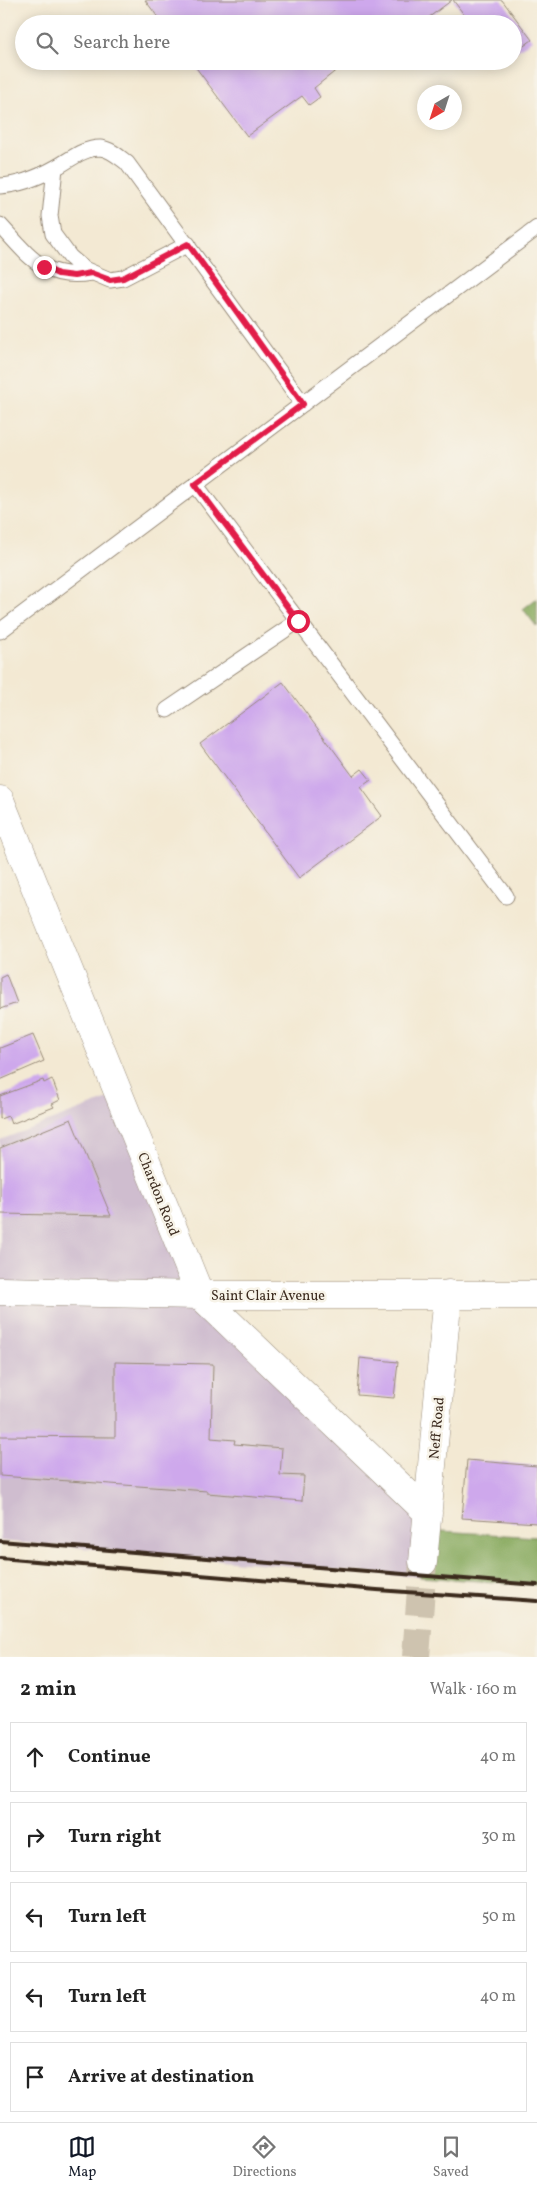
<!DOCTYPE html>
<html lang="en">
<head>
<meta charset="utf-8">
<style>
  :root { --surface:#fff; --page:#f6f6f6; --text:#222; --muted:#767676; --line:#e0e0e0; --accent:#111827 }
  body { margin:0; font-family:Vollkorn,serif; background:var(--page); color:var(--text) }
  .compass { position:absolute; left:417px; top:85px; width:45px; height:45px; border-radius:50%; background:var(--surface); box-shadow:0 2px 12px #0003; rotate:219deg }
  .stop { position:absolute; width:15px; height:15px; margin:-11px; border:4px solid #e11d48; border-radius:50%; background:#fff }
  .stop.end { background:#e11d48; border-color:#fff; box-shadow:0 1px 5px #0008 }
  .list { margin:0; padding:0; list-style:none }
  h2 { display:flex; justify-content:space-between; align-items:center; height:65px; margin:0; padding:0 20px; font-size:21px }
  h2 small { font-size:16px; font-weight:400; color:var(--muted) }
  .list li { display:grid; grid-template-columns:32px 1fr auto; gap:15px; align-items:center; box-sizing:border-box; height:70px; margin:0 10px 10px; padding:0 10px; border:1px solid var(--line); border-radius:0px }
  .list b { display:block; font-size:19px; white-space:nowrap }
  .list em { font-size:16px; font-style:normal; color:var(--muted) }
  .icon { flex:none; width:28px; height:28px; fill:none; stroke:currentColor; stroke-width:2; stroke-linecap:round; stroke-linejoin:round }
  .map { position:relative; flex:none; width:537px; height:1657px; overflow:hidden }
  .search { position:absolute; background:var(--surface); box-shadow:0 2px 12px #0003; left:15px; right:15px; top:15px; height:55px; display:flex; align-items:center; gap:12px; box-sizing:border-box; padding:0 18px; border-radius:28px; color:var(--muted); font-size:19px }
  .sheet { height:465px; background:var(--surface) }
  nav { display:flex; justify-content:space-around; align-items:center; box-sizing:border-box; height:70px; border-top:1px solid var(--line); background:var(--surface); font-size:14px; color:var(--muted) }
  nav a { display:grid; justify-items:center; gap:2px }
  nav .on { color:var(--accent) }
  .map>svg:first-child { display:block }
</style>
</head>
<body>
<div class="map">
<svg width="537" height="1657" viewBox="0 0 537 1657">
  <rect width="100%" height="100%" fill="#f7f3e8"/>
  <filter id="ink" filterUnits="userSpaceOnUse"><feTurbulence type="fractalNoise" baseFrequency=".02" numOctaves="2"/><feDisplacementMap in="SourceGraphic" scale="10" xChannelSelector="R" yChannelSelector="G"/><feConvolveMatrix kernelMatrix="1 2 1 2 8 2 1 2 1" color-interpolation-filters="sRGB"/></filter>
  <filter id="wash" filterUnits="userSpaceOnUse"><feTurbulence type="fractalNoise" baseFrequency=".0096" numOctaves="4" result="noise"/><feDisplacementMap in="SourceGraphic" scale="20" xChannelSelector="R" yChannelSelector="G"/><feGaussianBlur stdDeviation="1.12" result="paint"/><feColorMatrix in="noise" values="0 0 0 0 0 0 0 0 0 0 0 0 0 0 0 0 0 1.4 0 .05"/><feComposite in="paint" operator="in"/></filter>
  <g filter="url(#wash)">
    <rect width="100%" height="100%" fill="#f3e9d3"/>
    <!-- industrial -->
    <path fill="#cfbdcf" d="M119 1095 200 1295 428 1513 420 1577 0 1541V1140Z"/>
    <!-- forest -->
    <path fill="#85a85c" stroke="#60693d" d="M537 598V627L523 609Z
      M426 1530 537 1537V1585L420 1577Z"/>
    <g id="blocks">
      <!-- building -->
      <path fill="#cea8ec" d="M145 0H452L420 24H410L406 18 398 24H163Z
        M453 0H502L532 40 513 54V24H471Z
        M191 61H348L314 88 320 97 309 105 302 96 247 136Z
        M283 682 353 776 362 769 371 780 361 787 382 816 299 878 200 744Z
        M6 974 17 1003 0 1009V977Z
        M33 1035 44 1061 0 1080V1048Z
        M52 1079 60 1100 52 1104 54 1107 11 1124 8 1116 0 1119V1096L43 1080 44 1083Z
        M71 1119 111 1216 0 1214V1148Z
        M360 1358 398 1362 394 1398 357 1395Z
        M115 1362 213 1364 211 1438 235 1440 234 1444 282 1448 280 1475 304 1476 302 1501 207 1493V1491L0 1476V1436L115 1437Z
        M467 1460 537 1466V1523L462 1518Z"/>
    </g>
  </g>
  <g filter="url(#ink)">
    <use href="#blocks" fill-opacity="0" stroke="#978a78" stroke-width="1"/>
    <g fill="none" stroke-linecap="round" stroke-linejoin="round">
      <!-- secondary-tunnel -->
      <path stroke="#cec3af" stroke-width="28" stroke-dasharray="28 14" stroke-linecap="butt" d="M416 1657 423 1562"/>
      <!-- lane casing -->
      <g stroke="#978a78" stroke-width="17">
        <path id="lane" d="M55 168 50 216 53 234 70 257 84 269 110 280 123 278 188 244
          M0 186C20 185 37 178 55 168 70 160 83 148 100 148 111 149 119 157 127 163L303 404
          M0 225C29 256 44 281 91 273
          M195 484 506 896
          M0 631 537 228
          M167 710 298 621"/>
      </g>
      <!-- secondary casing -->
      <g stroke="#978a78" stroke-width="29">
        <path id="secondary" d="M0 800 200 1295 428 1513
          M0 1291 200 1295H537
          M423 1562 448 1294"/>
      </g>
      <!-- lane -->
      <use href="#lane" stroke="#fff" stroke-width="15"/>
      <!-- secondary -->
      <use href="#secondary" stroke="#fff" stroke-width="28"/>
      <!-- rail -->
      <path stroke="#3b2a1e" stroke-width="4" d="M0 1541 537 1585
        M0 1558 377 1590 537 1601"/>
    </g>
  </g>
  <g fill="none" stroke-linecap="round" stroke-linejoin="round" filter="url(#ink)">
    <!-- route -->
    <path stroke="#e11d48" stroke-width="6" d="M44 267 58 274 74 276 91 273 110 280 123 278 188 244 303 404 195 484 298 621"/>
  </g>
  <g text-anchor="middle" stroke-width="5" stroke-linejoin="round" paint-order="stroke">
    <!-- street labels -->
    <g font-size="14" fill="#3b2a1e" stroke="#f7f3e8">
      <text transform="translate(159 1194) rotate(68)" y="5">Chardon Road</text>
      <text x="268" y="1300">Saint Clair Avenue</text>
      <text transform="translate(436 1428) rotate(-85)" y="5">Neff Road</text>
    </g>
  </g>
</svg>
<svg class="compass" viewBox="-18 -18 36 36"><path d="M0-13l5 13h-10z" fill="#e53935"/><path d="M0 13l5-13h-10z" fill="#767676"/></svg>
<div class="stop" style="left:298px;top:621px"></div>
<div class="stop end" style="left:44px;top:267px"></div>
<div class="search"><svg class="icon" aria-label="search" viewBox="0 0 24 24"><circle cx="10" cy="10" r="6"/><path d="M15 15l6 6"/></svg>Search here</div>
</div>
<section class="sheet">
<h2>2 min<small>Walk · 160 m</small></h2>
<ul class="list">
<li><svg class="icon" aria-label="ahead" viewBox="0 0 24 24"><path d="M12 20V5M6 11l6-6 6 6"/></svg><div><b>Continue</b></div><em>40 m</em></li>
<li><svg class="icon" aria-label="right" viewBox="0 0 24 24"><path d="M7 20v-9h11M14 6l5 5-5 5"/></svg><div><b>Turn right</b></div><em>30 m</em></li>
<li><svg class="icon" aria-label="left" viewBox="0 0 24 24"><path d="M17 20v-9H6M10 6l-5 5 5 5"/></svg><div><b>Turn left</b></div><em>50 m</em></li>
<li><svg class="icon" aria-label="left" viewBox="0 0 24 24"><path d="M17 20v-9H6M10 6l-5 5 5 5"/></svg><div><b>Turn left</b></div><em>40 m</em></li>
<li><svg class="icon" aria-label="arrive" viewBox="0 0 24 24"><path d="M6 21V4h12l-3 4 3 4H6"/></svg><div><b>Arrive at destination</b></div></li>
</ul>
</section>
<nav>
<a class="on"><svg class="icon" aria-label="map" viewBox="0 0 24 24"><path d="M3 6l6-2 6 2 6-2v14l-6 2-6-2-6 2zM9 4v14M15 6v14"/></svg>Map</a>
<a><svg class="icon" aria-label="directions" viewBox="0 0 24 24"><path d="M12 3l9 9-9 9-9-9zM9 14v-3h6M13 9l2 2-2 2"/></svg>Directions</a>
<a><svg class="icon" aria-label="saved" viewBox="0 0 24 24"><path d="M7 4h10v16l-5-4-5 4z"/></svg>Saved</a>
</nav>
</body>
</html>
